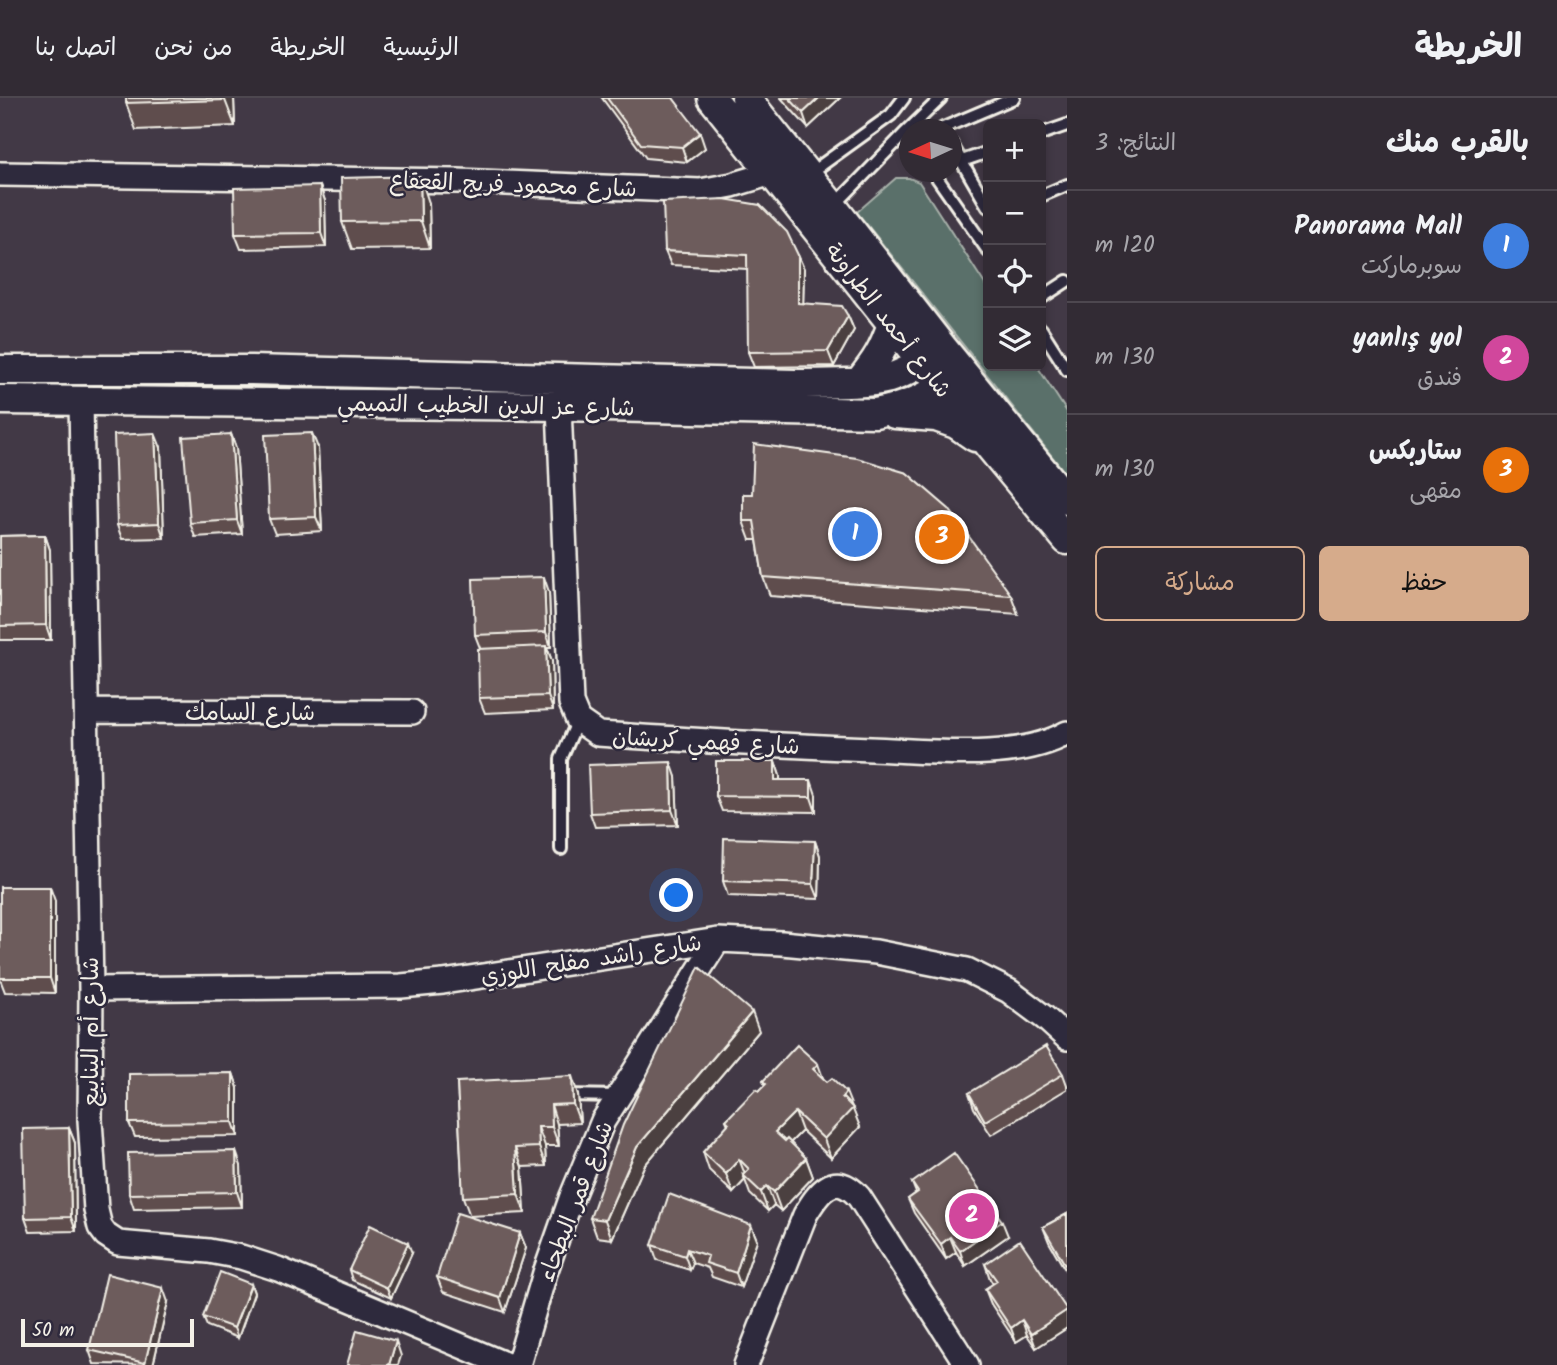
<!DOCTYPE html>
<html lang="ar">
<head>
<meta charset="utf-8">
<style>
  :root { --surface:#322b34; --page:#3a333c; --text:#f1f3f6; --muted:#a8a7ac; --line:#4d474f; --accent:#d6ab8b }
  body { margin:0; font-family:Kalam,"Playpen Sans Arabic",sans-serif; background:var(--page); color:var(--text); direction:rtl }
  .controls { position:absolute; right:21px; top:21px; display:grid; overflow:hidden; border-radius:10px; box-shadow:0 4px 10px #0003 }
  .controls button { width:63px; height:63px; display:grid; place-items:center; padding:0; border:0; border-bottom:2px solid var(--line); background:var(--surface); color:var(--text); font:35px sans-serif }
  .compass { position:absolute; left:899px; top:21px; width:63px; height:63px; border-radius:50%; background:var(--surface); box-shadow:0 4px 10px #0003; rotate:266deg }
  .scale { position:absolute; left:21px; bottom:18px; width:173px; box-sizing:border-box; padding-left:7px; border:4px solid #f4f1e8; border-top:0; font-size:19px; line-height:24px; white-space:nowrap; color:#f4f1e8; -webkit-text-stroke:5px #2f2a3d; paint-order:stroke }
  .you { position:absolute; left:677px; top:798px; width:24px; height:24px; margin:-18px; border:5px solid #fff; border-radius:50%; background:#1a73e8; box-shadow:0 0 0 10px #1a73e833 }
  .badge { display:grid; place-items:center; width:46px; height:46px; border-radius:50%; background:var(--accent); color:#fff; font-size:23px; font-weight:700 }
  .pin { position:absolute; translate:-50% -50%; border:4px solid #fff; box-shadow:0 2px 7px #0006 }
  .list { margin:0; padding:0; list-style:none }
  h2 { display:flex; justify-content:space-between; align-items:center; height:91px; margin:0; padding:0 28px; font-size:30px }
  h2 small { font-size:23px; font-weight:400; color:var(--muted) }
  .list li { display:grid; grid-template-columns:46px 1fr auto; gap:21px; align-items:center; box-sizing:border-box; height:112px; padding:0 28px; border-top:2px solid var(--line) }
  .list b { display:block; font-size:26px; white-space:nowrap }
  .list p { margin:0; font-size:23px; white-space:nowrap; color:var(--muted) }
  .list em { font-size:23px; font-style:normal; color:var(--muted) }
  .actions { display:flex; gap:14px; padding:21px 28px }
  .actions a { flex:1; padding:16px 0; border:2px solid var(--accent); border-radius:10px; text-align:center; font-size:24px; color:var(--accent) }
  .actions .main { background:var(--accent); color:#111 }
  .icon { flex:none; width:38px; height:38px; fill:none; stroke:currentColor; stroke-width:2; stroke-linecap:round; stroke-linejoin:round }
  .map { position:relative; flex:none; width:1067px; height:1267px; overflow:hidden; direction:ltr }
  header { display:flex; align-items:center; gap:42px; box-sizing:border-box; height:98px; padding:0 35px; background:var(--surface); border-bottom:2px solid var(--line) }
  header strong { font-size:33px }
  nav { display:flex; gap:38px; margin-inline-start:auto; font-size:24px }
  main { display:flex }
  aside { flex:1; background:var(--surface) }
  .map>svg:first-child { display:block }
</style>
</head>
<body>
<header>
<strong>الخريطة</strong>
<nav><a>الرئيسية</a><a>الخريطة</a><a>من نحن</a><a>اتصل بنا</a></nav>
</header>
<main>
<aside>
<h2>بالقرب منك<small>النتائج: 3</small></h2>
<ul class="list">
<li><span class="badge" style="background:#3f7fe0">1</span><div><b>Panorama Mall</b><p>سوبرماركت</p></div><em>120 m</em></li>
<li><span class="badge" style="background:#d1479c">2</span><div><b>yanlış yol</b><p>فندق</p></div><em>130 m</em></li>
<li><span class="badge" style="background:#e8710a">3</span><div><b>ستاربكس</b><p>مقهى</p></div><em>130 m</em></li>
</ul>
<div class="actions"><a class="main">حفظ</a><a>مشاركة</a></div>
</aside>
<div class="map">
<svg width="1067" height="1267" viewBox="0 0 1067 1267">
  <rect width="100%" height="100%" fill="#423946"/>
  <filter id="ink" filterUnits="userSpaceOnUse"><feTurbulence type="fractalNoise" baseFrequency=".0143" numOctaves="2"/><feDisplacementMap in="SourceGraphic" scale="14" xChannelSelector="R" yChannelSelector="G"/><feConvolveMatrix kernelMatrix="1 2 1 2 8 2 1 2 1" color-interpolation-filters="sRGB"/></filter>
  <g filter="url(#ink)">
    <!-- green -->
    <path fill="#5a706a" stroke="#a7b0a9" stroke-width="2" d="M896 80H909L919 84 988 191V268H1037L1067 314V377L857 114Z"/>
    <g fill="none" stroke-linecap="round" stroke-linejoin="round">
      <!-- service casing -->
      <g stroke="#f4f1e8" stroke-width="16">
        <path id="service" d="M943 30 1014 0
          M1041 36 1067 27
          M951 45 988 109
          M962 63 988 54
          M933 74 988 153
          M809 76 891 17 904 0
          M1041 98 1067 87
          M833 109 906 34 941 0
          M1041 200 1067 183
          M1041 231 1067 272
          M561 751V661L578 622
          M566 997 619 998"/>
      </g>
      <!-- minor casing -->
      <g stroke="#f4f1e8" stroke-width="28">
        <path id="minor" d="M0 76 458 83 700 93 732 87 772 75
          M81 302 91 891 90 1022 96 1112 100 1129 106 1137 118 1145 209 1153 241 1159 278 1171 507 1267
          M559 308 571 605 578 622 598 636C689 642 780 648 871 651 929 653 1016 664 1067 635
          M87 613 412 614
          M91 891 401 888 443 884 718 842 782 845 876 854 967 872 1009 893 1045 920 1067 940
          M518 1267 545 1175 572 1098 603 1023 718 842
          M746 1267 805 1117C818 1095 834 1071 859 1099L967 1267"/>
      </g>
      <!-- tertiary casing -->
      <g stroke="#f4f1e8" stroke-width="33">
        <path id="tertiary" d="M712 0 990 349 1067 442
          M746 0 833 109 943 250 1067 402
          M0 272H251L795 286C826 285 859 287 889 280 909 274 926 262 943 250
          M859 284C877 262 883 252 892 226
          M0 302 559 308 875 315C913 308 931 297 963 275
          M895 316 936 319 956 326 975 339"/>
      </g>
      <!-- service -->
      <use href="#service" stroke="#2f2a3d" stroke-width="10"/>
      <!-- minor -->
      <use href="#minor" stroke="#2f2a3d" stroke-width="23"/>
      <!-- tertiary -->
      <use href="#tertiary" stroke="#2f2a3d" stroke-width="28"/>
    </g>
    <!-- wall -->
    <path fill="#5e4e4e" stroke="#f4f1e8" stroke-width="2" d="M126 0H234L235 28 136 32 126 5Z
      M602 0H673L705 50 687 64 646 60Z
      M781 0H840L808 30Z
      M320 88 325 103 326 149 241 151 235 136Z
      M429 105 430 150 352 151 342 124Z
      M665 153 798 157 804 171 803 206 848 218 854 232 834 268 754 269 748 254V171L671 167Z
      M231 336 236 350 242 436 195 439 190 425Z
      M161 350 164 440 122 441 117 427Z
      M318 350 322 433 275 436 269 421Z
      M743 396 1011 497 1018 516 770 498 763 479 757 442H750L743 423Z
      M45 437 50 452 51 542H0V438Z
      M549 494 551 549H547L552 563 553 612 485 615 479 600 480 550 475 537Z
      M775 663 780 678V682L816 697V714L722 713 716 698Z
      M676 679 678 727 595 729 590 715Z
      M815 743 820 758 819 801 728 798 723 783Z
      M0 789 55 803V895L5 894 0 881Z
      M759 933 644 1068 612 1141 597 1139 590 1120Z
      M233 975 238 990V1038L135 1039 129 1025Z
      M1063 976 1067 987V991L991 1037 974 1010 969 995Z
      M822 980 851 1008 860 1029 831 1060 802 1033 790 1045 806 1060 813 1079 781 1113 774 1107 768 1113 750 1096 745 1082 733 1095 709 1072 703 1054 728 1027 726 1022 765 988 763 983Z
      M457 984 578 997 580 1025 557 1026 559 1048H545L546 1068 522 1069 525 1115 470 1118 463 1099Z
      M69 1030 75 1045 76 1133 30 1134 25 1120Z
      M241 1068 242 1109 134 1111 129 1096Z
      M912 1085 1008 1138 965 1168 956 1154 946 1161 914 1115 908 1101 916 1095Z
      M1067 1116V1175L1049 1144 1043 1129Z
      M751 1127 757 1142 741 1189 712 1179 708 1170 693 1165 690 1172 657 1162 652 1147Z
      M520 1135 526 1150 505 1214 443 1194 437 1179Z
      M412 1155 391 1200 352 1182 349 1172Z
      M985 1166 1067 1214V1230L1036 1250 1027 1237 1016 1244 991 1206 985 1191 993 1186 990 1181Z
      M251 1186 254 1195 238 1240 207 1228 203 1219Z
      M168 1204 153 1267 94 1266 89 1252Z"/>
    <!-- shaded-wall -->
    <path fill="#4c4040" stroke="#f4f1e8" stroke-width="2" d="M225 0H234L235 28 225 2Z
      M819 0H840L808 30 803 15Z
      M700 35 705 50 687 64 682 49Z
      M420 78 429 105 430 150 421 123Z
      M320 88 325 103 326 149 321 135Z
      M798 157 804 171 803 220 798 205Z
      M848 218 854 232 834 268 828 253Z
      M155 335 161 350 164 440 159 425Z
      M312 335 318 350 322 433 316 419Z
      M231 336 236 350 242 436 237 422Z
      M45 437 50 452 51 542 46 527Z
      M544 479 549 494 551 549 546 534Z
      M546 548 552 563 553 612 548 598Z
      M775 663 780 678V697L775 682Z
      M671 664 676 679 678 727 672 712Z
      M811 682 816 697V714L811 699Z
      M815 743 820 758 819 801 813 786Z
      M50 789 55 803V895L50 880Z
      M752 914 759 933 644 1068 612 1141 605 1122 637 1049Z
      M818 966 825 985 813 971Z
      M233 975 238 990V1038L233 1024Z
      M572 978 578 997 580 1025 573 1006Z
      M846 994 860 1029 831 1060 824 1041 842 999Z
      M551 1007 557 1026 559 1048 552 1029Z
      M795 1014 802 1033 782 1053 775 1034Z
      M538 1029 545 1048 546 1068 539 1049Z
      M69 1030 75 1045 76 1133 71 1119Z
      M515 1050 522 1069 525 1115 518 1096Z
      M236 1053 241 1068 242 1109 237 1094Z
      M806 1060 813 1079 781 1113 774 1094Z
      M739 1061 746 1079 743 1077 745 1082 733 1095 726 1076Z
      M767 1088 774 1107 768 1113 761 1094Z
      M1002 1123 1008 1138 965 1168 960 1153Z
      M751 1127 757 1142 741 1189 736 1175Z
      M520 1135 526 1150 505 1214 500 1200Z
      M950 1139 956 1154 946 1161 941 1146Z
      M408 1145 412 1155 391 1200 387 1190Z
      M687 1151 693 1165 690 1172 685 1158Z
      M251 1186 254 1195 238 1240 234 1230Z
      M163 1190 168 1204 153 1267H145V1265Z
      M1067 1212V1230L1036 1250 1031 1236Z
      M1022 1222 1027 1237 1016 1244 1011 1230Z
      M396 1243 401 1258 398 1267H389Z"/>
    <!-- building -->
    <path fill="#6d5b5b" stroke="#f4f1e8" stroke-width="2" d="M126 0H225V2L126 5Z
      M607 0H673L700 35 682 49 641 46Z
      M789 0H819L803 15Z
      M420 78 421 123 342 124 341 80Z
      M320 88 321 135 235 136 234 90Z
      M724 101 760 107 787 134 798 157V205L842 208 848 218 828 253 748 254 747 157 665 153 663 104Z
      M155 335 159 425 117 427 114 337Z
      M312 335 316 419 269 421 265 337Z
      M231 336 237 422 190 425 183 339Z
      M754 346 857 360 907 375 949 411 1011 497 763 479 754 423H743V396H752Z
      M45 437 46 527 0 528V438Z
      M544 479 546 534 475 537 473 481Z
      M546 548 548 598 479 600 478 551Z
      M716 663H775V682H811V699L716 698Z
      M671 664 672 712 590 715 588 667Z
      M724 740 815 743 813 786 723 783Z
      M0 789H50V880H0Z
      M699 869 752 914 637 1049 605 1122 590 1120 623 1027Z
      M797 947 818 966 813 971 827 984 832 980 846 994 842 999 853 1010 824 1041 795 1014 775 1034 785 1043 787 1041 806 1060 774 1094 767 1088 761 1094 743 1077 749 1071 739 1061 726 1076 703 1054 729 1025 726 1022 756 991 759 993 766 986 763 983Z
      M1046 948 1063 976 985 1023 969 995Z
      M233 975V1024L129 1025V976Z
      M572 978 573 1006 551 1007 552 1029H538L539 1049 515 1050 518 1096 463 1099 457 984Z
      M69 1030 71 1119 25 1120 23 1031Z
      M236 1053 237 1094 129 1096 128 1055Z
      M954 1055 1002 1123 960 1153 950 1139 941 1146 908 1101 918 1094 912 1085Z
      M669 1096 751 1127 736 1175 706 1165 708 1158 687 1151 685 1158 652 1147Z
      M457 1115 520 1135 500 1200 437 1179Z
      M1067 1116V1170L1043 1129Z
      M370 1127 408 1145 387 1190 349 1172Z
      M1020 1142 1067 1212 1031 1236 1022 1222 1011 1230 985 1191 997 1183 985 1166Z
      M220 1174 251 1186 234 1230 203 1219Z
      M107 1176 163 1190 145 1265 89 1252Z
      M357 1232 396 1243 389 1267H347Z"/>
  </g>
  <g text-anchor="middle" stroke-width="5" stroke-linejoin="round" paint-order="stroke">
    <!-- street labels -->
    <g font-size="23" fill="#f4f1e8" stroke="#2f2a3d">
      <text transform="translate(513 86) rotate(2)" y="8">شارع محمود فريج القعقاع</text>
      <text transform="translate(889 222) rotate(52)" y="8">شارع أحمد الطراونة</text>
      <text transform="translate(486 307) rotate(1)" y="8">شارع عز الدين الخطيب التميمي</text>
      <text x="250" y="622">شارع السامك</text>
      <text transform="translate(706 643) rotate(3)" y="8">شارع فهمي كريشان</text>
      <text transform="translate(591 861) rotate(-9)" y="8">شارع راشد مفلح اللوزي</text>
      <text transform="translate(90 934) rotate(-90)" y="8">شارع أم الينابيع</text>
      <text transform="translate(575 1103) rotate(-69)" y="8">شارع قمر البطحاء</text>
    </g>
  </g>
</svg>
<div class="controls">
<button>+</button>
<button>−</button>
<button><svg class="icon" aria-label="locate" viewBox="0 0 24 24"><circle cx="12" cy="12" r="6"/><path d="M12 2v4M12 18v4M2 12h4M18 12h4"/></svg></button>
<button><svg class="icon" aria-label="layers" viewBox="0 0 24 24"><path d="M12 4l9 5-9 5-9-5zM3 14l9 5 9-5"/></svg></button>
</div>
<svg class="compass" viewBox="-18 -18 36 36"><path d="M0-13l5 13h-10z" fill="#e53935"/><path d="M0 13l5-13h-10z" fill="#a8a7ac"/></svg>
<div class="scale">50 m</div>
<div class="you"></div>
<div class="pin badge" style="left:855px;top:436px;background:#3f7fe0">1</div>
<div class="pin badge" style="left:972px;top:1118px;background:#d1479c">2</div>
<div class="pin badge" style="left:942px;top:439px;background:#e8710a">3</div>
</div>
</main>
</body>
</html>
